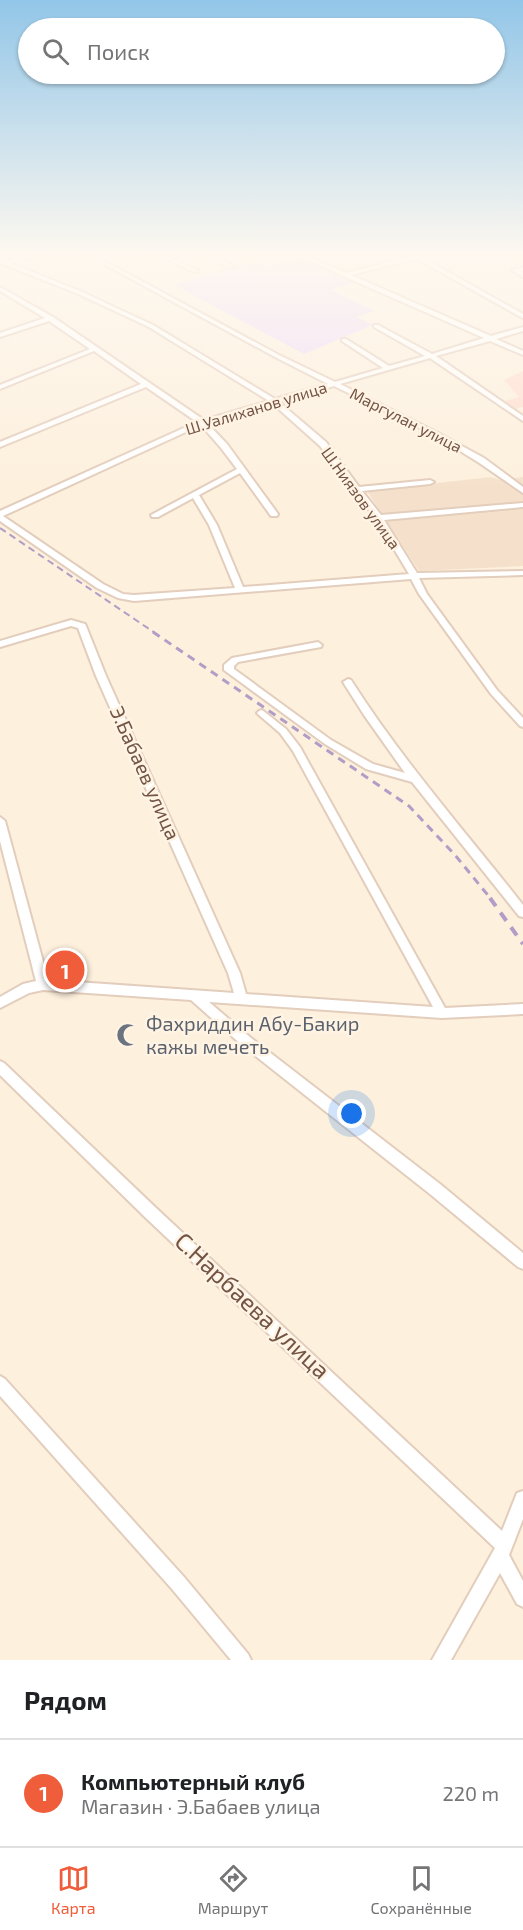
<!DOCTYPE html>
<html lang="ru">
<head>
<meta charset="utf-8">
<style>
  :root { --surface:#fff; --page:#f6f6f6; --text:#202124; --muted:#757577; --line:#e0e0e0; --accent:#ef5d3a }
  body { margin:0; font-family:"Exo 2",sans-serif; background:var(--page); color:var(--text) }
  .you { position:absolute; left:352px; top:1114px; width:21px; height:21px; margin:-15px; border:4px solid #fff; border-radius:50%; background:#1a73e8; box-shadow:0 0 0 9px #1a73e833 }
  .badge { display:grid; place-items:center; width:39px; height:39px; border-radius:50%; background:var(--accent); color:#fff; font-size:20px; font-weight:700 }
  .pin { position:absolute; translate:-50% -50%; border:3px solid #fff; box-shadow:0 2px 6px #0006 }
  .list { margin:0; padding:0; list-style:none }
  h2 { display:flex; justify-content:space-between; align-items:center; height:78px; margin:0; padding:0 24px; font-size:26px }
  h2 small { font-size:20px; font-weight:400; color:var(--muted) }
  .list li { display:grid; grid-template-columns:39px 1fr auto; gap:18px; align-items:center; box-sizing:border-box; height:108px; padding:0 24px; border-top:2px solid var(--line) }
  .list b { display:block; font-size:22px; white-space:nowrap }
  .list p { margin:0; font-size:20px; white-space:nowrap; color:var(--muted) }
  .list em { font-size:20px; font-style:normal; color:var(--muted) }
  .icon { flex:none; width:33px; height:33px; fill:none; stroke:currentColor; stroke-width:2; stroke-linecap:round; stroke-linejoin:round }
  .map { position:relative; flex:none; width:523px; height:1660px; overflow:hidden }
  .search { position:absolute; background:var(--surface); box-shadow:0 2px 4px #0004; left:18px; right:18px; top:18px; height:66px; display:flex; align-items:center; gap:15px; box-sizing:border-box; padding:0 21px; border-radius:33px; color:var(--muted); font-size:22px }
  .sheet { height:186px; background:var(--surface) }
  nav { display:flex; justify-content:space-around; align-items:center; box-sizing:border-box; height:84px; border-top:2px solid var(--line); background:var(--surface); font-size:16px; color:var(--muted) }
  nav a { display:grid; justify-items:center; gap:3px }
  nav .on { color:var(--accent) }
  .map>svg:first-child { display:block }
</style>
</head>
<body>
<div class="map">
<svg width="523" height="1660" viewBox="0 0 523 1660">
  <rect width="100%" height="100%" fill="#fdf0dd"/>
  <!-- residential -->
  <path fill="#f5e1cb" d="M490 477 501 480 523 477V566L419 571 367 491Z"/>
  <!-- commercial -->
  <path fill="#ffdccf" d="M523 371V407L516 409 505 401 519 397 504 380Z"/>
  <!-- education -->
  <path fill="#eddaf9" d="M298 258 354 283 331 290 374 311 357 317 373 325 304 354 174 285 237 266 261 262 268 267Z"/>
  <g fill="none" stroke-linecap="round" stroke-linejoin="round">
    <!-- minor casing -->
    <g stroke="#e3cdbc" stroke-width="4">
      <path id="minor" d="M32 256H41L10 263 80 291 153 325 275 399 328 384 275 357 89 256H95L279 355 335 382 383 368 342 341V339H346L389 366 425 356 374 327V325H378L432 354 484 338 343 276 300 256H307L346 273 413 256H426L423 258 523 314V318L521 317 417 259 351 275 491 336 523 327V331L496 339 523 351V355L490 341 436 356 523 416V421L430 358 340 384 438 433 484 458 523 487V493L478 462 434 435 334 386 279 402 326 442 359 487 430 480 434 482 430 484 362 491 381 515 523 503V507L384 520 417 573 523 571V575L419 578 427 594 497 690 523 718V727L520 726 491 694 419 594 411 579 134 601 118 598 97 588 0 521V511L197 422 146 387 0 447V442L141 384 94 351 0 389V385L90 349 49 321 0 337V333L45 318 0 291V287L53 317 204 420 269 401 149 327 76 293 0 263V259L5 261ZM273 404 320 446 376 519 409 574 243 587 217 525 199 495 240 473 271 516H277L278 514 227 444 207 423ZM201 425 221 448 237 469 151 515 152 517H158L193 498 209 525 235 588 134 595 123 594 103 584 3 516Z
        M159 256H166L199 271 194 272Z
        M208 256H215L234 266 229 267Z
        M523 267V271H521L523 273V277L512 270Z
        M71 620 85 624 86 626 106 676 240 973 246 994 433 1007 293 751 280 733 259 715 257 713 259 711 262 710 286 729 300 747 445 1008 523 1004V1014L442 1018 209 1002 251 1038 440 1184 523 1253V1269L518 1267 430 1194 243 1046 191 1000 43 990 29 993 0 1008V997L23 984 36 981 0 841V817L5 821 48 980 234 993 228 973 96 676 78 628 71 626 0 647V641Z
        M318 642 322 645 321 647 238 662 234 666V669L331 740 373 764 405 773 364 715 343 682 348 679 351 680C402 760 464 830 523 905V917L519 916 412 782 366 769 325 744 224 670V665L232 658Z
        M0 1061 4 1063 156 1208 502 1531 517 1493 523 1491V1519L509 1555 523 1581V1607L517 1604 500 1573 451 1660H432L495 1548 146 1218 0 1075Z
        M0 1376 5 1379 184 1577 248 1654 251 1660H231L172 1589 0 1396Z"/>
    </g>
    <!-- minor -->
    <use href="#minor" fill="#fff" fill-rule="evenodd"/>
    <!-- rail-far2 -->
    <path stroke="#b19dc6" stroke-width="2" stroke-dasharray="7 4.5" stroke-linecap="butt" d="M0 528 155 633"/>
    <!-- rail-far1 -->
    <path stroke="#b19dc6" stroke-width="3" stroke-dasharray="8 6" stroke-linecap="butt" d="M153 632 409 806 455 855 491 899"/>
    <!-- rail -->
    <path stroke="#b19dc6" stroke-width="4" stroke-dasharray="10 8" stroke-linecap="butt" d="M490 898 523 944"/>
  </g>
  <!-- sky -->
  <linearGradient id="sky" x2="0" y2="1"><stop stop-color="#92c6e8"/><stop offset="0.52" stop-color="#fef8f0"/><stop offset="1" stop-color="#fef8f0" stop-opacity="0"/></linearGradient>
  <rect width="523" height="488" fill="url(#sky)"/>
  <!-- icons -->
  <defs>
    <g id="mosque-bare" transform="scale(1.8)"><path d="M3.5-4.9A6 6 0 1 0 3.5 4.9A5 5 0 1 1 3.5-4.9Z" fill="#6b7280" stroke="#fff4e4" stroke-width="2.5" paint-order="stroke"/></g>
  </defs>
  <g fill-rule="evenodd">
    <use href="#mosque-bare" x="128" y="1035"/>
  </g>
  <g text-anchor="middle" stroke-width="5" stroke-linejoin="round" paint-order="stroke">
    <!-- far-street labels -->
    <g font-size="16" fill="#735445" stroke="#fff4e4">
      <text transform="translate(256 408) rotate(-17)" y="6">Ш.Уалиханов улица</text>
      <text transform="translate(406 420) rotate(27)" y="6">Маргулан улица</text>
      <text transform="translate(361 498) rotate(54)" y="6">Ш.Ниязов улица</text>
    </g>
    <!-- street labels -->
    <g font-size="20" fill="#735445" stroke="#fff4e4">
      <text transform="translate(145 773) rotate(66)" y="7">Э.Бабаев улица</text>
    </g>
    <!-- worship labels -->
    <g font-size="20" fill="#5b616d" stroke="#fff4e4" text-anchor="start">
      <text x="146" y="1031">Фахриддин Абу-Бакир<tspan x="146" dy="23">кажы мечеть</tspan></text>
    </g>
    <!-- near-street labels -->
    <g font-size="24" fill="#735445" stroke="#fff4e4">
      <text transform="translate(252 1306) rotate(43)" y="8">С.Нарбаева улица</text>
    </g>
  </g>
</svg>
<div class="you"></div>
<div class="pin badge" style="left:65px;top:970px">1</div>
<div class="search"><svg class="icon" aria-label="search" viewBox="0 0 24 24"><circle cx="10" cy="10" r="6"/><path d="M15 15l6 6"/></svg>Поиск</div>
</div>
<section class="sheet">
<h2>Рядом<small></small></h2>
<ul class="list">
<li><span class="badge">1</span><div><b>Компьютерный клуб</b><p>Магазин · Э.Бабаев улица</p></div><em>220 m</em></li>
</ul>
</section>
<nav>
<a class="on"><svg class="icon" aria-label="map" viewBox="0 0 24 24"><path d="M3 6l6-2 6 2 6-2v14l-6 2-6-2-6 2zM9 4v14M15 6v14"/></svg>Карта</a>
<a><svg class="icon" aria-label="directions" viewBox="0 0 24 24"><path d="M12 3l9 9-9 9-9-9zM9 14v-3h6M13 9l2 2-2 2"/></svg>Маршрут</a>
<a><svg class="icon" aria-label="saved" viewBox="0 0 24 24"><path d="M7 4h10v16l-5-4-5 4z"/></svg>Сохранённые</a>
</nav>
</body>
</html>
